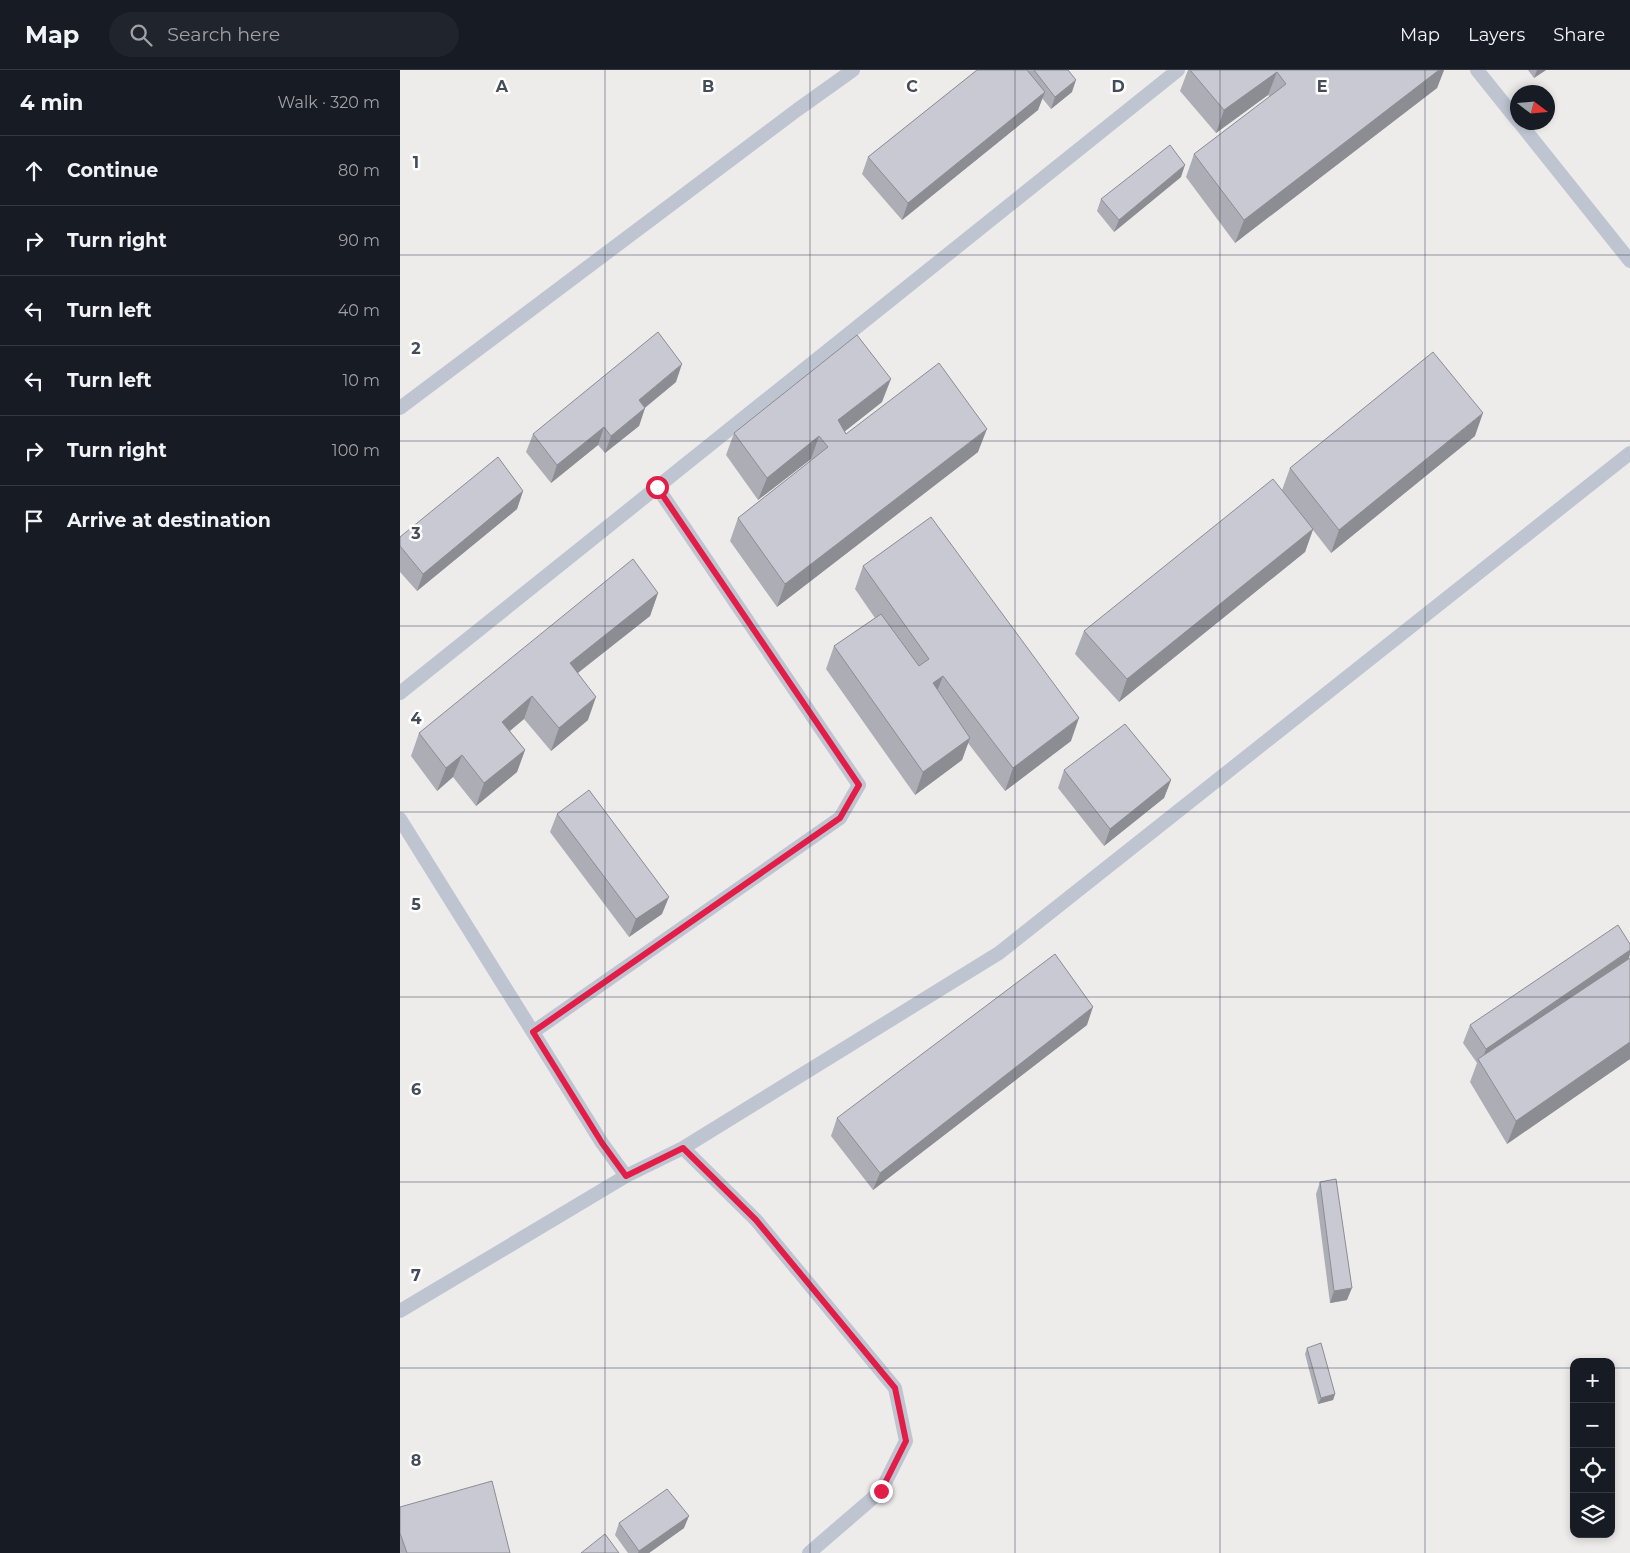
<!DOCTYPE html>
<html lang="en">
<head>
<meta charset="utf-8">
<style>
  :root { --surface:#171b24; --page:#20242c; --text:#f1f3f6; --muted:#9ea1a6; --line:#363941 }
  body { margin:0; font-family:Montserrat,sans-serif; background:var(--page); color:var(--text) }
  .controls { position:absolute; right:15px; bottom:15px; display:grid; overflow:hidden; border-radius:10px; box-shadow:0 2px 8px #0003 }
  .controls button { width:45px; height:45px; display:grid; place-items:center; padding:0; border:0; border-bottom:1px solid var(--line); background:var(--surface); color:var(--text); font:25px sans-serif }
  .compass { position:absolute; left:1110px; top:15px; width:45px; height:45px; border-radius:50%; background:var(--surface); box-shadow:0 2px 8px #0003; rotate:106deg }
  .stop { position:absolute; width:15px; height:15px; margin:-11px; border:4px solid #e11d48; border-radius:50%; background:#fff }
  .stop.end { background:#e11d48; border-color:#fff; box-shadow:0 1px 5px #0008 }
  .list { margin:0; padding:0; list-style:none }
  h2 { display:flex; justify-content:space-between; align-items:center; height:65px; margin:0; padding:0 20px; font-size:21px }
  h2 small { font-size:16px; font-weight:400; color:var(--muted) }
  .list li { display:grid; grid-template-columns:32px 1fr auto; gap:15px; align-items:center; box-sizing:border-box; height:70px; padding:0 20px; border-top:1px solid var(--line) }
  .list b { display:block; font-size:19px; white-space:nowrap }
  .list em { font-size:16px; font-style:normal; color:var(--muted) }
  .icon { flex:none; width:28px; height:28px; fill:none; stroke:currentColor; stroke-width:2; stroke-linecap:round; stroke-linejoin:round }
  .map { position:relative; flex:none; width:1230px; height:1483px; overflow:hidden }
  header { display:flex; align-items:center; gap:30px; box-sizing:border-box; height:70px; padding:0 25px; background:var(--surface); border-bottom:1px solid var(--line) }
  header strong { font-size:24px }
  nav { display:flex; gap:28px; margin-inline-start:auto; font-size:18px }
  .search { width:350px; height:45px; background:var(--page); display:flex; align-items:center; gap:12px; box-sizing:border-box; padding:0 18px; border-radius:28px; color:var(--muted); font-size:19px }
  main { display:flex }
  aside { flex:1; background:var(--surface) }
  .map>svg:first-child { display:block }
</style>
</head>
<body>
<header>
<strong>Map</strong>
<div class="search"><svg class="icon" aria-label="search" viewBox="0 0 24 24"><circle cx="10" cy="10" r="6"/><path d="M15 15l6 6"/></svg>Search here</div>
<nav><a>Map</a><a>Layers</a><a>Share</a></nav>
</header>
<main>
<aside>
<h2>4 min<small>Walk · 320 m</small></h2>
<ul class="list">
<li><svg class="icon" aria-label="ahead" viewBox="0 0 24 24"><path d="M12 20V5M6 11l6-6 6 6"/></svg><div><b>Continue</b></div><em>80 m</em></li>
<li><svg class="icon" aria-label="right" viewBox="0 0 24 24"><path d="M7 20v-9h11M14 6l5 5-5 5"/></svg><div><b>Turn right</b></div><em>90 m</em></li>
<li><svg class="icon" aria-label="left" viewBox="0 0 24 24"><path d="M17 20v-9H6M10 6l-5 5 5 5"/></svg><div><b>Turn left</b></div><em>40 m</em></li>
<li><svg class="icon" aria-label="left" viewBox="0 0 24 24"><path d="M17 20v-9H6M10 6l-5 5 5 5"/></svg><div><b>Turn left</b></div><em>10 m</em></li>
<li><svg class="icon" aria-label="right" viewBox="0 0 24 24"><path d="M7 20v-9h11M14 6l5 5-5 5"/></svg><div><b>Turn right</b></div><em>100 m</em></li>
<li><svg class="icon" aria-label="arrive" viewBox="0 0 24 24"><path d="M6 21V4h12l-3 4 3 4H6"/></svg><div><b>Arrive at destination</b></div></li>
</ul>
</aside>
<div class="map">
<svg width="1230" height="1483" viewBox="0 0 1230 1483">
  <rect width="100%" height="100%" fill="#eeeceb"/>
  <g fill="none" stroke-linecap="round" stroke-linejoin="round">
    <!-- service -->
    <path stroke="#bec5d1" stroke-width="14" d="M1077 0 1118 51
      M1119 52 1230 191
      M0 338 397 40 453 0
      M0 623 778 0
      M0 749 202 1073 226 1106
      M133 962 440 748 459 715 257 417
      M283 1078 356 1150 495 1318 506 1371 481 1421 409 1483
      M0 1241 226 1106 283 1078 599 883 1230 383"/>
  </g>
  <!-- wall -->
  <path fill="#acadb5" d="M577 0H668L672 22 651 39 642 28 638 40 502 150 462 104 468 87Z
    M788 0H1044L1037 18 835 173 786 107 794 84 870 27 868 25 816 63 780 21Z
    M1128 0H1146L1134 8Z
    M781 107 714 162 697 141 701 129Z
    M276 312 245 338 239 356 205 383 198 375 151 413 126 382 133 364Z
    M482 332 445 361 446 364 578 382 377 537 330 471 338 448 412 390 411 389 358 430 326 385 334 363Z
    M1075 366 931 483 913 460 905 482 719 632 675 584 684 561 882 420 890 398Z
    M123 421 117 439 17 521 0 502V467Z
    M463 496 671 671 605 721 568 673 562 690 515 725 426 599 434 576 475 548 455 519Z
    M258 523 250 546 178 603 188 650 151 681 124 649 110 661 125 680 117 702 76 736 53 707 37 721 11 686 19 663Z
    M664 700 771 710 764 728 704 776 658 718Z
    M157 744 262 844 229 867 150 762Z
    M1230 888V989L1107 1074 1070 1012 1077 993 1063 973 1070 955Z
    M687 955 473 1120 431 1066 437 1048Z
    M920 1112 947 1230 930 1233 916 1124Z
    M907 1278 935 1324 933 1330 918 1334 905 1284Z
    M0 1437 110 1483H0Z
    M219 1453 284 1458 249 1483H228L215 1465Z"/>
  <!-- shaded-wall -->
  <path fill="#8c8d93" d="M1039 0H1044L1037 18 835 173 844 150Z
    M1137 0H1146L1134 8Z
    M877 2 868 25 816 63 824 40Z
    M676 10 672 22 651 39 655 27Z
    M645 22 638 40 502 150 508 133Z
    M785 95 781 107 714 162 719 150Z
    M282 294 276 312 232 348 239 330Z
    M491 309 482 332 430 373 438 350Z
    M245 338 239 356 205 383 211 366Z
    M1083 343 1075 366 931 483 939 460Z
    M204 357 198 375 151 413 157 395Z
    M587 359 578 382 377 537 385 514Z
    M419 366 411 389 358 430 367 408Z
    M123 421 117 439 17 521 23 504Z
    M913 459 905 482 719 632 727 609Z
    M258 523 250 546 161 616 170 593Z
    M543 606 534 629 533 613Z
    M132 626 124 649 94 674 102 652Z
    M196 627 188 650 151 681 159 658Z
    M679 648 671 671 605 721 613 698Z
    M570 668 562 690 515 725 523 702Z
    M125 680 117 702 76 736 84 713Z
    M62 685 53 707 37 721 46 698Z
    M771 710 764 728 704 776 710 759Z
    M269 827 262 844 229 867 236 849Z
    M1230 880V885L1226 896 1081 993 1086 979Z
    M693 937 687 955 473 1120 480 1103Z
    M1230 972V989L1107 1074 1116 1051Z
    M952 1218 947 1230 930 1233 934 1221Z
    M935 1324 933 1330 918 1334 921 1328Z
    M289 1446 284 1458 249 1483H238L239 1481Z"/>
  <!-- building -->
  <path fill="#c8c9d2" stroke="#8c8d93" d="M577 0H627L645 22 508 133 468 87Z
    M634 0H668L676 10 655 27Z
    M790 0H1039L844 150 794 84 886 14 877 2 824 40Z
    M770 75 785 95 719 150 701 129Z
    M258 262 282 294 239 330 245 338 211 366 204 357 157 395 133 364Z
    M457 265 491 309 438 350 446 364 539 293 587 359 385 514 338 448 428 377 419 366 367 408 334 363Z
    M1033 282 1083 343 939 460 890 398Z
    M98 387 123 421 23 504 0 476V467Z
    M873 409 913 459 727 609 684 561Z
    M531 447 679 648 613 698 543 606 533 613 570 668 523 702 434 576 481 544 519 596 529 589 463 496Z
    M233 489 258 523 170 593 196 627 159 658 132 626 102 652 125 680 84 713 62 685 46 698 19 663Z
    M725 654 771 710 710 759 664 700Z
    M189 720 269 827 236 849 157 744Z
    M1218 855 1230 874V880L1086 979 1070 955Z
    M655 884 693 937 480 1103 437 1048Z
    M1230 888V972L1116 1051 1078 989Z
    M936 1109 952 1218 934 1221 920 1112Z
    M921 1273 935 1324 921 1328 907 1278Z
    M92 1411 110 1483H7L0 1463V1437Z
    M267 1419 289 1446 239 1481 219 1453Z
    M205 1464 219 1483H181Z"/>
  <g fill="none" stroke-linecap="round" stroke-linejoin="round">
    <!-- route -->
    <path stroke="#e11d48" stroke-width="6" d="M257 417 459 715 440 748 133 962 202 1073 226 1106 283 1078 356 1150 495 1318 506 1371 481 1421"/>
  </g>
  <!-- grid -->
  <path fill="none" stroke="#444b59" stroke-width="1" stroke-opacity="0.55" d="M205 0V1483M410 0V1483M615 0V1483M820 0V1483M1025 0V1483M0 185H1230M0 371H1230M0 556H1230M0 742H1230M0 927H1230M0 1112H1230M0 1298H1174M1211 1298H1230"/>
  <g font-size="16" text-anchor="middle" font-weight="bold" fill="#444b59" stroke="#fff" stroke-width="5" stroke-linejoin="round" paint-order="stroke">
    <text x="102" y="22">A</text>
    <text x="308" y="22">B</text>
    <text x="512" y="22">C</text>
    <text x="718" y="22">D</text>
    <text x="922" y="22">E</text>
    <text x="16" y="98">1</text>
    <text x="16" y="284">2</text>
    <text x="16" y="469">3</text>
    <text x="16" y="654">4</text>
    <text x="16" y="840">5</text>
    <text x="16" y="1025">6</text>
    <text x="16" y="1211">7</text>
    <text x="16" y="1396">8</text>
  </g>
</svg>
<div class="controls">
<button>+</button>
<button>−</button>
<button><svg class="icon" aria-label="locate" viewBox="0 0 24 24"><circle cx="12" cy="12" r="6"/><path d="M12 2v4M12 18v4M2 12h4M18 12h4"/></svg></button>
<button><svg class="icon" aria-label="layers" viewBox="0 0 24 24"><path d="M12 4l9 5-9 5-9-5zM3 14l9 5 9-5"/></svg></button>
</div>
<svg class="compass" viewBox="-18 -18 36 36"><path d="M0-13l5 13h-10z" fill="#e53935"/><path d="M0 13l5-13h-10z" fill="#9ea1a6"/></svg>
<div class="stop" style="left:257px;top:417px"></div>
<div class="stop end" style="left:481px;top:1421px"></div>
</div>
</main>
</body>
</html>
